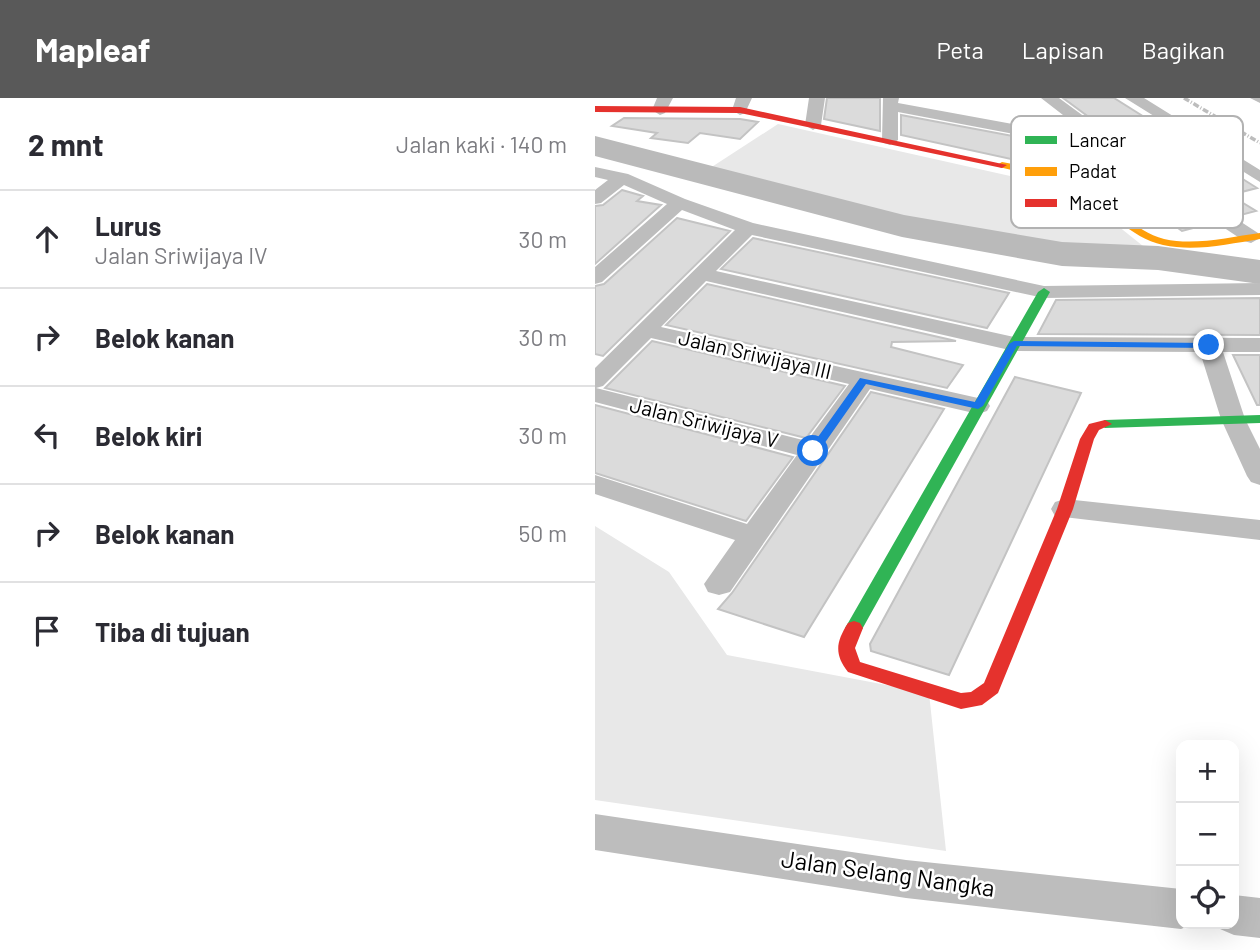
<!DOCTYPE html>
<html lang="id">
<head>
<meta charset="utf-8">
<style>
  :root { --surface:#fff; --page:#f2f2f3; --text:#2b2b33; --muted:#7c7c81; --line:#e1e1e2; --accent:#595959 }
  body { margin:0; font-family:Barlow,sans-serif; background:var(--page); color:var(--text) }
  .controls { position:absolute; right:21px; bottom:21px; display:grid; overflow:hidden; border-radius:14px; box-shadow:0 7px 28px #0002 }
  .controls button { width:63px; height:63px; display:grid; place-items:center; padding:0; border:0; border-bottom:2px solid var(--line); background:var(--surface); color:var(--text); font:35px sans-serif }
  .stop { position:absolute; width:21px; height:21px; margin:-16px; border:5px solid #1a73e8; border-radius:50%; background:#fff }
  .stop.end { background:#1a73e8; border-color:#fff; box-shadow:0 2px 7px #0008 }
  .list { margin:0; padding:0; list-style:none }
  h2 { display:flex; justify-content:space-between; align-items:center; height:91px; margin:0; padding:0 28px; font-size:30px }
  h2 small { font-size:23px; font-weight:400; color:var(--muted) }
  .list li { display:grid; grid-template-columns:46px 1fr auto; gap:21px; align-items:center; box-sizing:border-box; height:98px; padding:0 28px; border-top:2px solid var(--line) }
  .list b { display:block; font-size:26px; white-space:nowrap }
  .list p { margin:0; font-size:23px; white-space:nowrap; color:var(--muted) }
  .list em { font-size:23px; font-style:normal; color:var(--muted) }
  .icon { flex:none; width:38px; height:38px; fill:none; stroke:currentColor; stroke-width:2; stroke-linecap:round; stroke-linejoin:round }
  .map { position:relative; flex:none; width:665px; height:852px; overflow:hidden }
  header { display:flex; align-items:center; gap:42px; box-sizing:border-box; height:98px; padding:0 35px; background:var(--accent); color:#fff }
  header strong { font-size:33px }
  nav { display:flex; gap:38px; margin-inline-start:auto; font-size:24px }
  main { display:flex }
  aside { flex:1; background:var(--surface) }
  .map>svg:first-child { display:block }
</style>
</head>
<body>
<header>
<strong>Mapleaf</strong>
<nav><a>Peta</a><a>Lapisan</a><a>Bagikan</a></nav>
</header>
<main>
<aside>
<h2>2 mnt<small>Jalan kaki · 140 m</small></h2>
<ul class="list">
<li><svg class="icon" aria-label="ahead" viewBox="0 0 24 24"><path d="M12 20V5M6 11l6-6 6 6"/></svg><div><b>Lurus</b><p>Jalan Sriwijaya IV</p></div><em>30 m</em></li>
<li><svg class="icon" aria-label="right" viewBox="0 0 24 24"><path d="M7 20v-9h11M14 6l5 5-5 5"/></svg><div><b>Belok kanan</b></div><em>30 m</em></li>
<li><svg class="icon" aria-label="left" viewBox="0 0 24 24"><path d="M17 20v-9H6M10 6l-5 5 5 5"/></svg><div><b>Belok kiri</b></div><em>30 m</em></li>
<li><svg class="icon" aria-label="right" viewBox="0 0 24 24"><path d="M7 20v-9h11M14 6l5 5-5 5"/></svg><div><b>Belok kanan</b></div><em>50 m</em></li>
<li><svg class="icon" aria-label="arrive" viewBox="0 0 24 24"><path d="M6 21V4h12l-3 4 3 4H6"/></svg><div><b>Tiba di tujuan</b></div></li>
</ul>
</aside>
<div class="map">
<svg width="665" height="852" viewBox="0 0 665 852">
  <rect width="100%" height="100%" fill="#fff"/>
  <!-- green -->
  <path fill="#e8e8e8" d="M183 26 478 92 563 160 467 156 307 128 109 74Z
    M0 428 74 474 132 557 334 595 351 753 0 702Z"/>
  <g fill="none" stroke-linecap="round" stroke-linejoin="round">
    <!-- river -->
    <path fill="#bababa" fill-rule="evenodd" d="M0 38 309 117 467 144 563 148 665 162V186L563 172 467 168 307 139 0 58Z"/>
  </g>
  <!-- building -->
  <path fill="#dbdbdb" stroke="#c3c3c3" stroke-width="2" d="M232 0H285V33L229 21Z
    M468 0H519L662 90 635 97 661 113 642 118 529 45Z
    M306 17 514 56 617 125 587 133 572 122 558 126 502 86 466 72 306 37Z
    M29 20 145 21 163 24 145 41 105 35 93 45 56 40 62 35 17 28Z
    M27 92 48 98 42 103 66 107 0 166V108L8 107Z
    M82 120 135 133 8 258 0 256V188L9 186Z
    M158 140 414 195 392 230 126 171Z
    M112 186 361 243 297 244 296 249 368 267 352 290 71 227Z
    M665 200V237L443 236 461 202Z
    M57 243 250 288 211 340 10 290Z
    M638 257H665V307H662Z
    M420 279 486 295 354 577 276 553 275 546Z
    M276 294 349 311 209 539 123 511 137 495Z
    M0 307 198 359 151 423 0 375Z"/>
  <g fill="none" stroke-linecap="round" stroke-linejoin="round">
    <!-- lane -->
    <path fill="#bdbdbd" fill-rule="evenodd" d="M655 0H665V5Z"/>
    <!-- street -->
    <path fill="#bdbdbd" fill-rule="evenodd" d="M62 0H78L70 15 65 17 57 12Z
      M141 0H157L150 15 145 17 137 12Z
      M214 0H230L226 27 218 32 210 27Z
      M288 0H304L303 5 499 41 446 0H464L528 47 663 135 665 140 656 145 649 143 515 54 303 14V42L295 47 289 45 287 42Z
      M530 0H549L665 72V84Z
      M0 69 33 76 90 101 158 125 449 188 665 185V197L449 200 157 137 121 173 419 239 665 240V254H628L650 321 665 351V387L656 384 652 378 626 321 605 254 419 253 111 183 66 229 383 300 392 303 395 308 392 313 383 316 275 291 135 494 124 497 113 494 109 486 140 442 0 396V377L152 426 202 357 0 304V270L140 132 87 112 7 184 0 186V169L72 106 29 87 6 105 0 106V92L13 82 0 79ZM56 240 254 286 212 343 1 290 8 288Z
      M470 401 665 422V442L460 418 456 411 460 404Z
      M0 716 311 762 586 791V826H598L586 831 311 800 0 752Z
      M639 797 665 800V840L639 837 625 831 623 826H639Z"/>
    <!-- fast -->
    <path fill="#30b455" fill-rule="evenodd" d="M449 190 455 194 265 535 259 537 253 535 250 530 253 525 443 194Z
      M665 317V325L510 330 503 326 510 322Z"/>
    <!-- slow -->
    <path fill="#ff9f0a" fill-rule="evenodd" d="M407 64C436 70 468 75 494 91 519 106 539 133 569 141 600 148 634 139 665 135V141C633 146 600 154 568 147 534 139 515 112 486 95 461 80 432 76 404 69L402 67Z"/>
    <!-- jam -->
    <path fill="#e5322d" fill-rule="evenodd" d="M0 8 145 9 412 67 407 70 145 15 0 14Z
      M510 322 517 326 504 332 499 341 478 411 403 595 387 607 366 611 253 574C239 556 241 544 253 525L259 523 265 525 268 530 260 550 265 564 366 595 376 594 389 585 462 411 485 341 494 326Z"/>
    <!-- rail -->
    <path stroke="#bdbdbd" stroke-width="3.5" stroke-dasharray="6 2 1 2" stroke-linecap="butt" d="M589 0 665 45"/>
  </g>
  <!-- route -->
  <path fill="#1a73e8" d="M419 243 614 245 619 247 614 250 422 248 388 308 383 311 271 286 222 356 213 353 265 280 380 304 414 246Z"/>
  <g text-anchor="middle" stroke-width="5" stroke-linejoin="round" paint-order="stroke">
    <!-- street labels -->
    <g font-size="21" fill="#000" stroke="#fff">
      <text transform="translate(160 257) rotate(13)" y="7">Jalan Sriwijaya III</text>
      <text transform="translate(109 325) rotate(14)" y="7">Jalan Sriwijaya V</text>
    </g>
    <!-- near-street labels -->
    <g font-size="24" fill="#000" stroke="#fff">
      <text transform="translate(293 776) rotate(8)" y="8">Jalan Selang Nangka</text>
    </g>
  </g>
  <!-- legend -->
  <rect x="416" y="18" width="232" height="112" rx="10" fill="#fff" stroke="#b2b2b2" stroke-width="2"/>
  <rect x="430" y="38" width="32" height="8" fill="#30b455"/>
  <rect x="430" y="69" width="32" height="9" fill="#ff9f0a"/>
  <rect x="430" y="101" width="32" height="8" fill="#e5322d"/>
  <g font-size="19" fill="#000">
    <text x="474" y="49">Lancar</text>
    <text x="474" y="80">Padat</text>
    <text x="474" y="112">Macet</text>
  </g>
</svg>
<div class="controls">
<button>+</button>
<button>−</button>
<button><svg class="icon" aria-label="locate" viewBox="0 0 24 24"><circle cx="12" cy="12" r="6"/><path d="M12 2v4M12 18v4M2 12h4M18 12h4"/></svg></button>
</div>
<div class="stop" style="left:218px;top:353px"></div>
<div class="stop end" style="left:614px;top:247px"></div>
</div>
</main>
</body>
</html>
